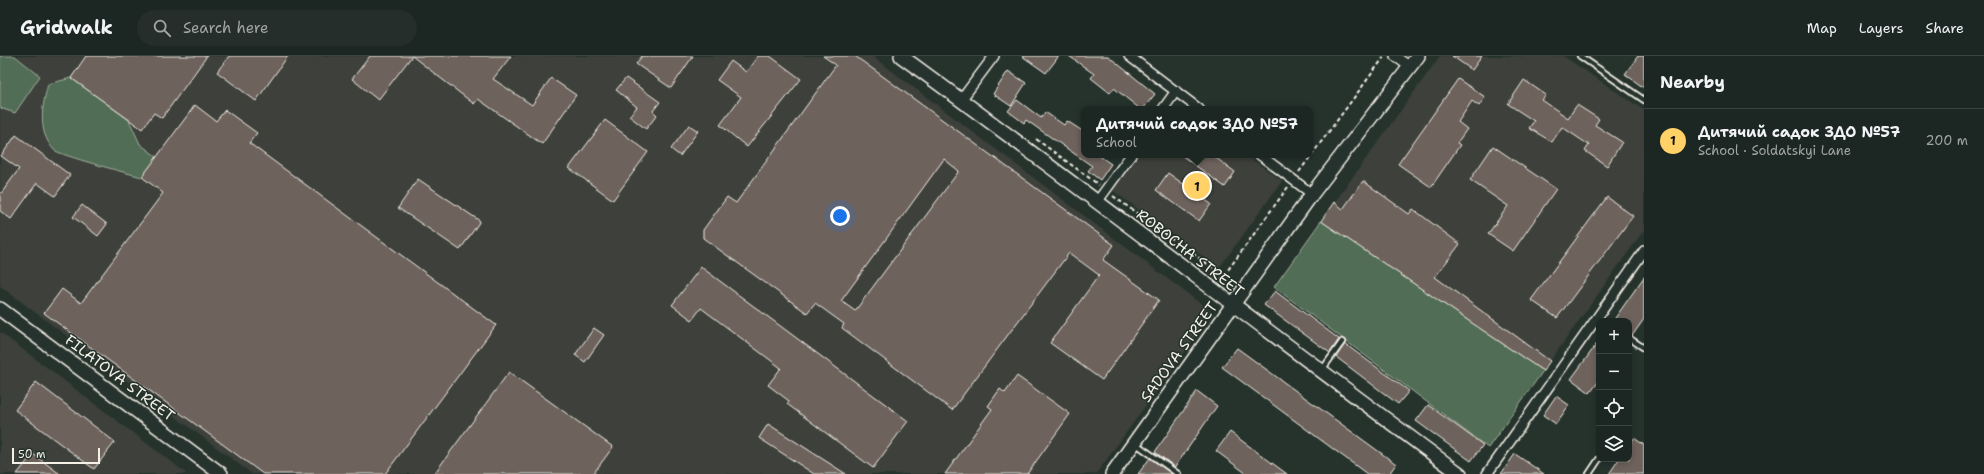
<!DOCTYPE html>
<html lang="en">
<head>
<meta charset="utf-8">
<style>
  :root { --surface:#1c2622; --page:#252e2a; --text:#f1f3f6; --muted:#a0a5a5; --line:#3a4340; --accent:#ffd166 }
  body { margin:0; font-family:"Shantell Sans",sans-serif; background:var(--page); color:var(--text) }
  .controls { position:absolute; right:12px; bottom:12px; display:grid; overflow:hidden; border-radius:8px; box-shadow:0 2px 6px #0003 }
  .controls button { width:36px; height:36px; display:grid; place-items:center; padding:0; border:0; border-bottom:1px solid var(--line); background:var(--surface); color:var(--text); font:20px sans-serif }
  .scale { position:absolute; left:12px; bottom:10px; width:88px; box-sizing:border-box; padding-left:4px; border:2px solid #f4f1e8; border-top:0; font-size:11px; line-height:14px; white-space:nowrap; color:#f4f1e8; -webkit-text-stroke:3px #26332d; paint-order:stroke }
  .you { position:absolute; left:840px; top:160px; width:14px; height:14px; margin:-10px; border:3px solid #fff; border-radius:50%; background:#1a73e8; box-shadow:0 0 0 6px #1a73e833 }
  .badge { display:grid; place-items:center; width:26px; height:26px; border-radius:50%; background:var(--accent); color:#111; font-size:13px; font-weight:700 }
  .pin { position:absolute; translate:-50% -50%; border:2px solid #fff; box-shadow:0 1px 4px #0006 }
  .popup { position:absolute; left:1081px; top:50px; width:232px; height:52px; box-sizing:border-box; display:grid; place-content:center; border-radius:8px; background:var(--surface); filter:drop-shadow(0 1px 3px #0005); font-size:13px; white-space:nowrap; color:var(--muted) }
  .popup b { font-size:15px; color:var(--text) }
  .popup::after { content:''; position:absolute; left:50%; top:100%; margin-left:-8px; border:8px solid transparent; border-top-color:var(--surface) }
  .list { margin:0; padding:0; list-style:none }
  h2 { display:flex; justify-content:space-between; align-items:center; height:52px; margin:0; padding:0 16px; font-size:17px }
  h2 small { font-size:13px; font-weight:400; color:var(--muted) }
  .list li { display:grid; grid-template-columns:26px 1fr auto; gap:12px; align-items:center; box-sizing:border-box; height:64px; padding:0 16px; border-top:1px solid var(--line) }
  .list b { display:block; font-size:15px; white-space:nowrap }
  .list p { margin:0; font-size:13px; white-space:nowrap; color:var(--muted) }
  .list em { font-size:13px; font-style:normal; color:var(--muted) }
  .icon { flex:none; width:22px; height:22px; fill:none; stroke:currentColor; stroke-width:2; stroke-linecap:round; stroke-linejoin:round }
  .map { position:relative; flex:none; width:1644px; height:418px; overflow:hidden }
  header { display:flex; align-items:center; gap:24px; box-sizing:border-box; height:56px; padding:0 20px; background:var(--surface); border-bottom:1px solid var(--line) }
  header strong { font-size:19px }
  nav { display:flex; gap:22px; margin-inline-start:auto; font-size:14px }
  .search { width:280px; height:36px; background:var(--page); display:flex; align-items:center; gap:10px; box-sizing:border-box; padding:0 14px; border-radius:22px; color:var(--muted); font-size:15px }
  main { display:flex }
  aside { flex:1; background:var(--surface) }
  .map>svg:first-child { display:block }
</style>
</head>
<body>
<header>
<strong>Gridwalk</strong>
<div class="search"><svg class="icon" aria-label="search" viewBox="0 0 24 24"><circle cx="10" cy="10" r="6"/><path d="M15 15l6 6"/></svg>Search here</div>
<nav><a>Map</a><a>Layers</a><a>Share</a></nav>
</header>
<main>
<div class="map">
<svg width="1644" height="418" viewBox="0 0 1644 418">
  <rect width="100%" height="100%" fill="#26332d"/>
  <filter id="ink" filterUnits="userSpaceOnUse"><feTurbulence type="fractalNoise" baseFrequency=".025" numOctaves="2"/><feDisplacementMap in="SourceGraphic" scale="8" xChannelSelector="R" yChannelSelector="G"/><feConvolveMatrix kernelMatrix="1 2 1 2 8 2 1 2 1" color-interpolation-filters="sRGB"/></filter>
  <g filter="url(#ink)">
    <!-- built -->
    <path fill="#3c413b" d="M0 0H872L1213 257 1096 418H252L0 230Z
      M1440 0H1563L1644 54V174L1543 315 1321 165Z
      M1138 99H1246L1282 125 1219 212 1112 134Z
      M0 276 186 417 185 418H0Z"/>
    <!-- green -->
    <path fill="#516d55" stroke="#a2af9e" d="M0 0H15L40 20 15 57 0 52Z
      M71 22 129 64 140 88 157 101 142 121C130 118 59 99 54 94 37 75 42 51 48 28Z
      M1321 165 1543 315 1488 392 1274 231Z"/>
    <!-- building -->
    <path fill="#6e625b" stroke="#f4f1e8" fill-rule="evenodd" d="M86 0H207L162 62 154 57 142 73 71 22Z
      M229 0H288L256 45 217 16Z
      M370 0H511L493 23 532 49 551 22 576 39 542 88 478 43 474 48 412 0 378 44 352 23Z
      M642 0H693L671 32 636 8Z
      M758 0H770L801 23 747 91 720 69 741 41 717 24 731 5 746 16Z
      M823 0H855L1114 189 1103 204 1159 244 1102 324 1050 287 1099 219 1069 197 952 354 842 272 844 268 815 247 807 257 703 182V174L727 141 736 147 836 9ZM944 103 959 115 855 255 841 245Z
      M1022 0H1059L1046 17Z
      M1069 0H1108L1155 38 1143 53H1140L1114 32 1110 37 1091 22 1094 18Z
      M1452 0H1482L1472 14Z
      M1638 0H1644V32L1625 18Z
      M1008 15 1026 27 1011 50 993 38Z
      M626 22 660 46 653 55 657 59 646 73 629 60 637 51 616 34Z
      M1458 23 1485 41 1479 50 1472 45 1458 66 1467 73 1457 87 1460 89 1431 131 1398 108Z
      M1524 24 1546 39 1542 44 1568 62 1577 49 1599 63 1595 69 1622 86 1607 110 1585 95 1589 89 1562 71 1552 86 1529 72 1534 65 1508 48Z
      M1017 44 1041 62 1045 56 1064 69 1067 65 1084 76V99H1098L1111 108 1100 124 1088 115 1092 110 1026 64 1024 67 1008 55Z
      M195 49 216 65 225 54 257 77 249 87 496 269 385 418H263L44 257 62 233 81 247 163 137 142 121Z
      M605 64 648 96 613 144 569 112Z
      M689 69 698 75 680 100 671 93Z
      M16 79 70 119 55 140 37 127 11 163 0 155V139L19 113 1 100Z
      M1493 90 1556 133 1513 195 1488 178 1508 150 1470 124Z
      M1181 99H1212L1235 116 1225 131Z
      M1168 117 1211 148 1199 165 1156 134Z
      M418 123 480 165 460 194 398 152Z
      M1363 125 1409 158 1413 153 1460 188 1435 221 1550 305 1543 315 1321 165 1334 146 1343 153Z
      M1607 141 1633 160 1557 262 1531 244Z
      M82 149 107 168 98 180 73 161Z
      M701 211 908 365 873 412 787 348 789 345 768 329 781 312 701 252 692 264 672 249Z
      M1644 221V263L1632 280 1629 278V265H1613Z
      M1275 235 1339 283 1330 297 1264 249Z
      M594 272 604 279 585 306 575 299Z
      M1599 285V325L1590 337 1571 323Z
      M1345 288 1409 335 1398 348 1336 301Z
      M1237 292 1396 408 1389 418H1367L1222 311Z
      M509 316 613 391 593 418H434Z
      M1017 320 1070 358 1027 418H945L992 353 988 350 1000 333 1005 337Z
      M36 326 115 386 94 413 15 354Z
      M1197 335 1217 350 1175 411 1155 396Z
      M1556 340 1569 349 1556 368 1543 359Z
      M1428 349 1483 389 1471 405 1416 365Z
      M768 368 846 418H814L759 382Z
      M1230 376 1287 418H1247L1216 395Z
      M1634 382 1644 389V418H1609L1619 403H1629V390Z
      M33 398 60 418H17Z
      M1515 398 1544 418H1501Z
      M1150 402 1171 417 1170 418H1138Z"/>
    <g fill="none" stroke-linecap="round" stroke-linejoin="round">
      <!-- lane casing -->
      <g stroke="#f4f1e8" stroke-width="8">
        <path id="lane" d="M1580 0 1644 44
          M1629 282 1644 292
          M1322 314 1342 286
          M1135 387 1178 418
          M1589 418 1599 403"/>
      </g>
      <!-- street casing -->
      <g stroke="#f4f1e8" stroke-width="12">
        <path id="street" d="M1129 0 1199 53
          M1395 0 1410 11
          M961 44 994 0
          M1163 53 1176 35
          M1260 99 1312 138
          M1097 146 1131 99
          M1487 418 1644 195"/>
      </g>
      <!-- secondary casing -->
      <g stroke="#f4f1e8" stroke-width="16">
        <path id="secondary" d="M901 0C1089 137 1272 280 1460 418
          M0 253 221 418
          M1112 418 1312 138 1418 0"/>
      </g>
      <!-- path -->
      <path stroke="#f4f1e8" stroke-width="2" stroke-dasharray="4 3" stroke-linecap="butt" d="M1036 83 1099 129
        M1299 116 1384 1
        M1113 140 1224 220
        M1220 225 1288 131"/>
      <!-- lane -->
      <use href="#lane" stroke="#26332d" stroke-width="4.5"/>
      <!-- street -->
      <use href="#street" stroke="#26332d" stroke-width="9"/>
      <!-- secondary -->
      <use href="#secondary" stroke="#26332d" stroke-width="13"/>
    </g>
  </g>
  <g text-anchor="middle" stroke-width="3" stroke-linejoin="round" paint-order="stroke">
    <!-- street labels -->
    <g font-size="15" fill="#f4f1e8" stroke="#26332d">
      <text transform="translate(1190 197) rotate(38)" y="5">ROBOCHA STREET</text>
      <text transform="translate(1179 296) rotate(-54)" y="5">SADOVA STREET</text>
      <text transform="translate(120 322) rotate(37)" y="5">FILATOVA STREET</text>
    </g>
  </g>
</svg>
<div class="controls">
<button>+</button>
<button>−</button>
<button><svg class="icon" aria-label="locate" viewBox="0 0 24 24"><circle cx="12" cy="12" r="6"/><path d="M12 2v4M12 18v4M2 12h4M18 12h4"/></svg></button>
<button><svg class="icon" aria-label="layers" viewBox="0 0 24 24"><path d="M12 4l9 5-9 5-9-5zM3 14l9 5 9-5"/></svg></button>
</div>
<div class="scale">50 m</div>
<div class="you"></div>
<div class="pin badge" style="left:1197px;top:130px">1</div>
<div class="popup"><b>Дитячий садок ЗДО №57</b>School</div>
</div>
<aside>
<h2>Nearby<small></small></h2>
<ul class="list">
<li><span class="badge">1</span><div><b>Дитячий садок ЗДО №57</b><p>School · Soldatskyi Lane</p></div><em>200 m</em></li>
</ul>
</aside>
</main>
</body>
</html>
